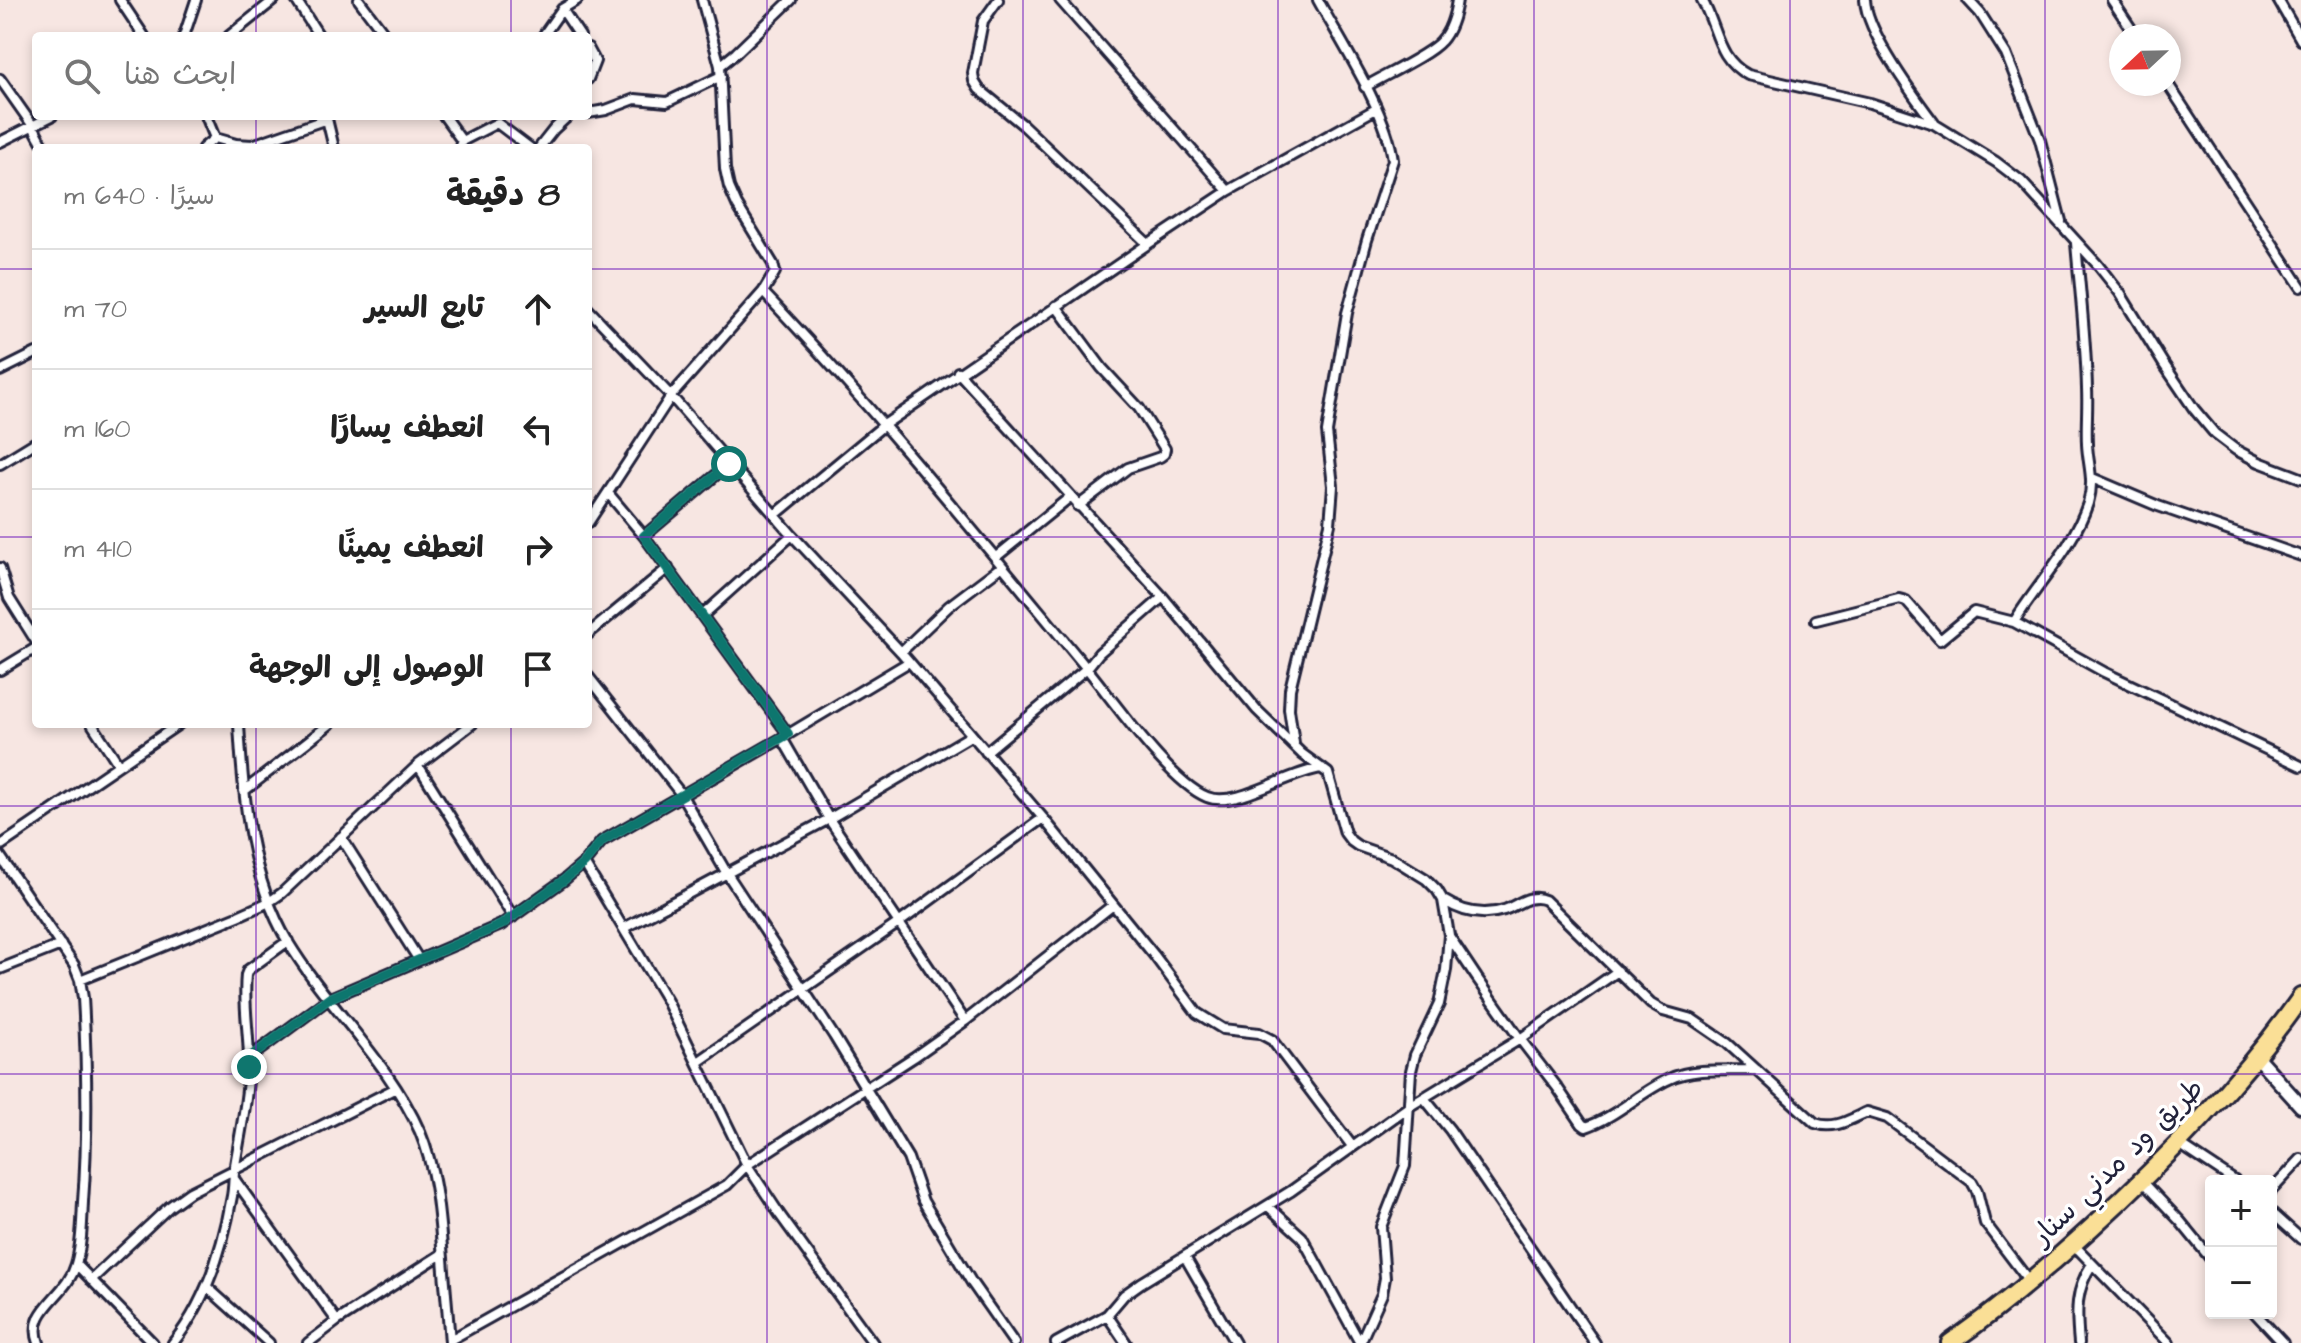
<!DOCTYPE html>
<html lang="ar">
<head>
<meta charset="utf-8">
<style>
  :root { --surface:#fff; --page:#f6f6f6; --text:#222; --muted:#767676; --line:#e0e0e0 }
  body { margin:0; font-family:"Architects Daughter","Playpen Sans Arabic",sans-serif; background:var(--page); color:var(--text); direction:rtl }
  .controls { position:absolute; right:24px; bottom:24px; display:grid; overflow:hidden; border-radius:8px; box-shadow:0 4px 12px #0003 }
  .controls button { width:72px; height:72px; display:grid; place-items:center; padding:0; border:0; border-bottom:2px solid var(--line); background:var(--surface); color:var(--text); font:40px sans-serif }
  .compass { position:absolute; left:2109px; top:24px; width:72px; height:72px; border-radius:50%; background:var(--surface); box-shadow:0 4px 12px #0003; rotate:248deg }
  .stop { position:absolute; width:24px; height:24px; margin:-18px; border:6px solid #0f766e; border-radius:50%; background:#fff }
  .stop.end { background:#0f766e; border-color:#fff; box-shadow:0 2px 8px #0008 }
  .list { margin:0; padding:0; list-style:none }
  h2 { display:flex; justify-content:space-between; align-items:center; height:104px; margin:0; padding:0 32px; font-size:34px }
  h2 small { font-size:26px; font-weight:400; color:var(--muted) }
  .list li { display:grid; grid-template-columns:52px 1fr auto; gap:24px; align-items:center; box-sizing:border-box; height:120px; padding:0 32px; border-top:2px solid var(--line) }
  .list b { display:block; font-size:30px; white-space:nowrap }
  .list em { font-size:26px; font-style:normal; color:var(--muted) }
  .icon { flex:none; width:44px; height:44px; fill:none; stroke:currentColor; stroke-width:2; stroke-linecap:round; stroke-linejoin:round }
  .map { position:relative; flex:none; width:2301px; height:1343px; overflow:hidden; direction:ltr }
  .search { position:absolute; background:var(--surface); box-shadow:0 4px 12px #0003; left:32px; top:32px; width:560px; height:88px; display:flex; align-items:center; gap:20px; box-sizing:border-box; padding:0 28px; border-radius:8px; color:var(--muted); font-size:30px }
  .panel { position:absolute; background:var(--surface); box-shadow:0 4px 12px #0003; left:32px; top:144px; width:560px; height:584px; border-radius:8px; direction:rtl }
  .map>svg:first-child { display:block }
</style>
</head>
<body>
<div class="map">
<svg width="2301" height="1343" viewBox="0 0 2301 1343">
  <rect width="100%" height="100%" fill="#f7e6e2"/>
  <filter id="ink" filterUnits="userSpaceOnUse"><feTurbulence type="fractalNoise" baseFrequency=".0125" numOctaves="2"/><feDisplacementMap in="SourceGraphic" scale="16" xChannelSelector="R" yChannelSelector="G"/><feConvolveMatrix kernelMatrix="1 2 1 2 8 2 1 2 1" color-interpolation-filters="sRGB"/></filter>
  <g filter="url(#ink)">
    <g fill="none" stroke-linecap="round" stroke-linejoin="round">
      <!-- street casing -->
      <g stroke="#22223b" stroke-width="14">
        <path id="street" d="M120 0 144 36
          M296 0 319 36
          M359 0 386 36
          M998 0 983 21 973 73 974 81 979 89 1023 125 1148 244
          M1060 0 1228 191
          M1702 0C1718 28 1717 59 1748 75L1870 103 1934 124 1996 162 2021 181 2097 264 2120 293 2163 363 2194 409 2215 434 2236 450 2259 462 2301 478
          M1865 0C1867 33 1913 95 1934 123
          M1968 0 1980 13 2006 54 2040 140 2061 221
          M2112 0 2136 36
          M2278 0 2301 40
          M562 9 580 36
          M184 36 196 0
          M229 36 274 0
          M543 36 562 9 577 0
          M588 48 595 61 588 79
          M720 66 736 53 791 0
          M0 79 33 126 45 148
          M2168 84 2301 287
          M1365 87C1383 76 1429 55 1441 41 1451 30 1455 14 1457 0
          M588 113 606 110 635 99 667 102 721 76
          M206 116 215 138 236 144 252 145 327 119 334 148
          M444 116 462 141
          M0 142 52 116
          M203 148 215 138
          M459 148 462 141 497 123 530 148
          M539 148 554 129 568 116
          M763 292C876 410 979 538 1084 665 1112 698 1169 782 1207 797 1236 809 1288 772 1322 768
          M1056 306 1102 368 1139 408 1165 449 1164 454 1160 457 1128 468 1078 506
          M588 309 671 396 792 535 901 652 1043 818 1154 955 1197 1013 1223 1029 1259 1033 1272 1040 1352 1146
          M0 371 36 353
          M958 372 1163 597 1257 710 1302 754 1328 773 1345 833 1351 841 1358 846 1392 858 1426 879 1437 890 1443 900 1449 935 1446 970 1439 1004 1415 1055 1411 1071 1405 1166 1381 1227 1385 1278 1382 1294 1360 1343
          M0 464 36 442
          M2092 478 2158 506 2301 556
          M608 493 644 536 788 734
          M775 515 884 425 1148 244 1228 191 1376 109
          M588 523 671 396 763 292 775 272 773 264 737 205 729 187 725 169 720 66 702 0
          M644 536 729 464
          M996 557 1070 497
          M0 568 9 598 36 641
          M703 615 792 535
          M1816 620 1899 599 1906 601 1940 640 1974 612 2014 622 2104 672 2301 766
          M2014 622C2038 583 2073 548 2088 503 2095 480 2088 466 2087 444 2086 425 2088 407 2087 389 2086 340 2080 291 2076 243
          M588 634 668 568
          M901 652 949 606 1002 566
          M0 670 36 648
          M588 676 681 794 726 872 834 1036 908 1158 923 1201 972 1283 1014 1343
          M92 724 119 765
          M239 724C243 797 250 878 288 942 328 1008 388 1060 420 1132 437 1173 439 1215 443 1258 445 1286 448 1314 450 1343
          M782 738 829 819 965 1021
          M1294 743 1289 709 1290 689 1330 524 1333 486 1327 432 1347 313 1367 240 1393 160C1387 112 1342 44 1318 0
          M986 752 1087 668 1099 653 1163 597
          M418 765 513 917
          M244 791 330 724
          M341 837 419 960
          M0 846 179 724
          M0 856 74 965 80 980 83 998C87 1066 88 1134 83 1202 82 1222 82 1244 76 1264 67 1297 26 1309 39 1343
          M584 863 667 1001 747 1165 780 1215 873 1343
          M1443 900C1462 912 1482 917 1504 910 1518 905 1530 893 1545 900L1651 1004 1663 1011 1692 1019 1727 1043 1815 1123C1834 1130 1849 1120 1867 1112L1887 1118 1972 1182 1977 1191 1985 1223 2029 1281
          M624 928 829 819 972 735
          M1449 936 1477 978 1520 1039 1557 1087 1582 1124 1586 1127C1616 1117 1640 1092 1669 1079 1695 1067 1728 1071 1757 1070
          M0 969 61 945
          M80 980 238 916 269 902 282 893 418 765 472 724
          M249 1058 330 998 501 925 564 880 584 863 602 841 782 738 909 662
          M698 1062 900 922 1043 818
          M1424 1098 1450 1130 1595 1343
          M2179 1144 2235 1181
          M235 1180 337 1321
          M2142 1181 2180 1221 2211 1259
          M2271 1191 2301 1159
          M1268 1206 1302 1237 1360 1343
          M2271 1212 2301 1239
          M2073 1244 2169 1343
          M1185 1257 1235 1343
          M76 1264 153 1343
          M91 1280 169 1207 190 1192 396 1088
          M208 1288 269 1343
          M2255 1313 2283 1343
          M1107 1315 1126 1343
          M450 1340 727 1185 747 1165 914 1057 965 1021 1113 905
          M173 1343C207 1301 223 1248 232 1196 234 1186 233 1175 235 1165 241 1130 248 1097 249 1062 249 1033 243 1004 246 975L248 970 288 941
          M308 1343 337 1321 442 1254
          M1056 1343 1107 1315 1124 1295 1141 1283 1291 1191 1410 1106 1520 1039 1618 971
          M2079 1343C2076 1312 2075 1290 2092 1264"/>
      </g>
      <!-- secondary casing -->
      <g stroke="#22223b" stroke-width="18">
        <path id="secondary" d="M2256 1056 2301 1106"/>
      </g>
      <!-- highway casing -->
      <g stroke="#22223b" stroke-width="22">
        <path id="highway" d="M1950 1343C2000 1308 2047 1268 2092 1227 2169 1157 2241 1082 2301 997"/>
      </g>
      <!-- street -->
      <use href="#street" stroke="#fff" stroke-width="8"/>
      <!-- secondary -->
      <use href="#secondary" stroke="#fff" stroke-width="12"/>
      <!-- highway -->
      <use href="#highway" stroke="#fadf96" stroke-width="16"/>
    </g>
  </g>
  <g fill="none" stroke-linecap="round" stroke-linejoin="round" filter="url(#ink)">
    <!-- route -->
    <path stroke="#0f766e" stroke-width="10" d="M249 1067V1058L330 998 501 925 564 880 584 863 602 841 788 734 644 536 729 464"/>
  </g>
  <!-- grid -->
  <path fill="none" stroke="#7b2cbf" stroke-width="2" stroke-opacity="0.55" d="M256 0V36M511 0V36M767 0V1343M1023 0V1343M1278 0V1343M1534 0V1343M1790 0V1343M2045 0V1343M256 116V148M511 116V148M0 269H36M588 269H2301M0 537H36M588 537H2301M256 724V1343M511 724V1343M0 806H2301M0 1074H2301"/>
  <g text-anchor="middle" stroke-width="7" stroke-linejoin="round" paint-order="stroke">
    <!-- street labels -->
    <g font-size="28" fill="#22223b" stroke="#fff">
      <text transform="translate(2117 1161) rotate(-44)" y="10">طريق ود مدني سنار</text>
    </g>
  </g>
</svg>
<div class="controls">
<button>+</button>
<button>−</button>
</div>
<svg class="compass" viewBox="-18 -18 36 36"><path d="M0-13l5 13h-10z" fill="#e53935"/><path d="M0 13l5-13h-10z" fill="#767676"/></svg>
<div class="stop" style="left:729px;top:464px"></div>
<div class="stop end" style="left:249px;top:1067px"></div>
<div class="search"><svg class="icon" aria-label="search" viewBox="0 0 24 24"><circle cx="10" cy="10" r="6"/><path d="M15 15l6 6"/></svg>ابحث هنا</div>
<section class="panel">
<h2>8 دقيقة<small>سيرًا · 640 m</small></h2>
<ul class="list">
<li><svg class="icon" aria-label="ahead" viewBox="0 0 24 24"><path d="M12 20V5M6 11l6-6 6 6"/></svg><div><b>تابع السير</b></div><em>70 m</em></li>
<li><svg class="icon" aria-label="left" viewBox="0 0 24 24"><path d="M17 20v-9H6M10 6l-5 5 5 5"/></svg><div><b>انعطف يسارًا</b></div><em>160 m</em></li>
<li><svg class="icon" aria-label="right" viewBox="0 0 24 24"><path d="M7 20v-9h11M14 6l5 5-5 5"/></svg><div><b>انعطف يمينًا</b></div><em>410 m</em></li>
<li><svg class="icon" aria-label="arrive" viewBox="0 0 24 24"><path d="M6 21V4h12l-3 4 3 4H6"/></svg><div><b>الوصول إلى الوجهة</b></div></li>
</ul>
</section>
</div>
</body>
</html>
